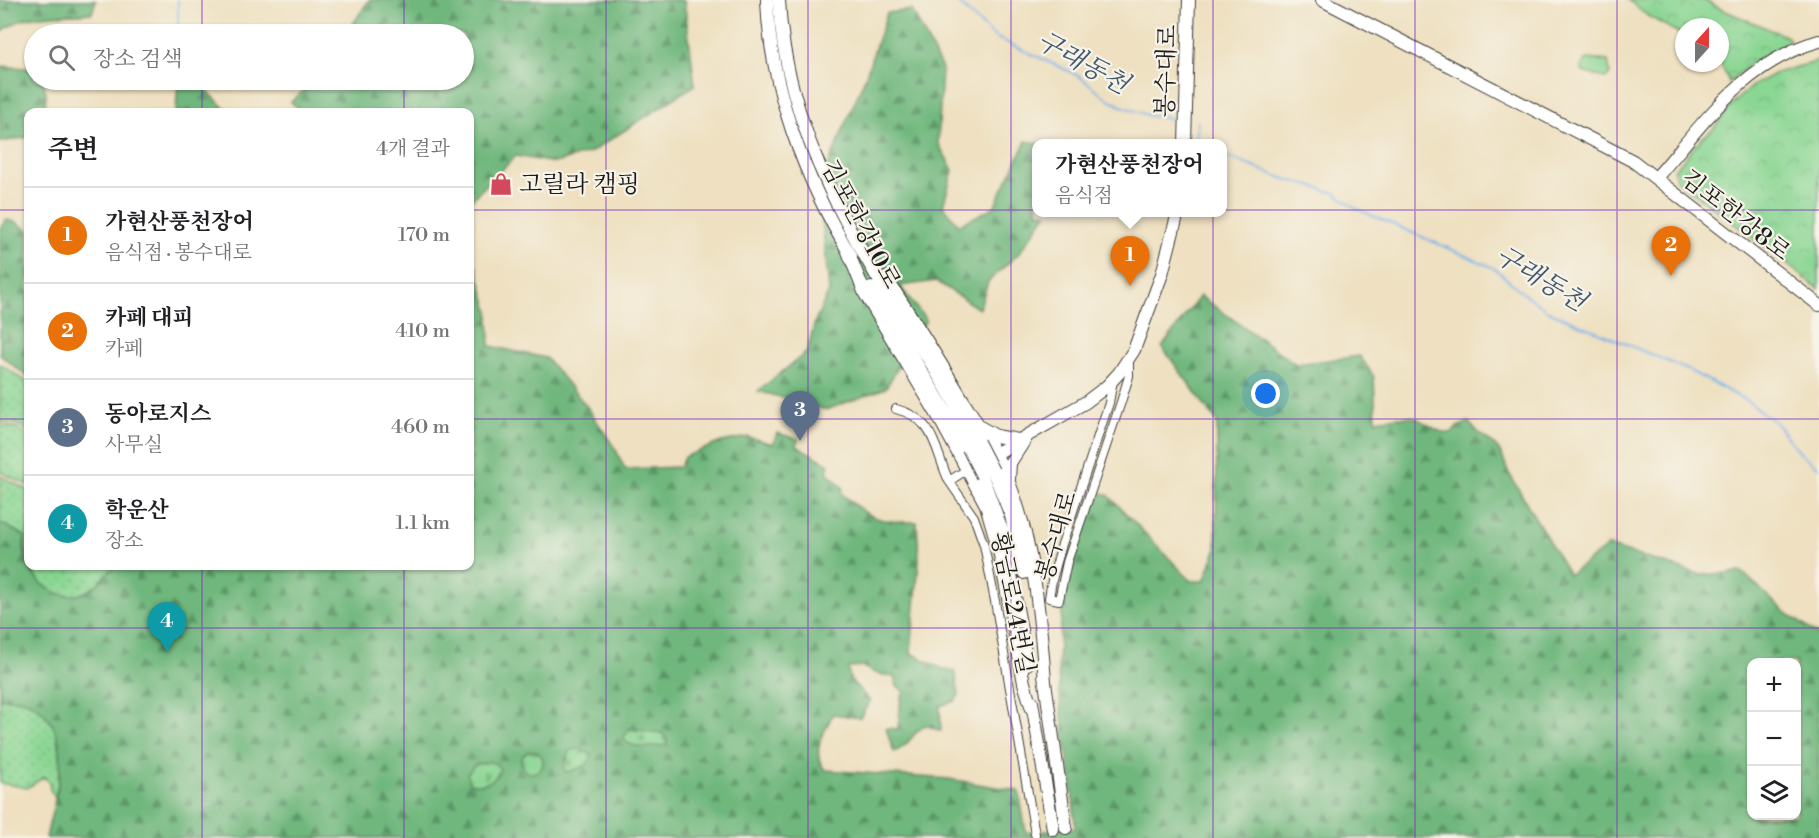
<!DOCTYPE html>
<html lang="ko">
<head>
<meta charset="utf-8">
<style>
  :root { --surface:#fff; --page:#f6f6f6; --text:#202124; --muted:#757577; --line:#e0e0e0; --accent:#1a73e8 }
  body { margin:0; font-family:"Libre Bodoni","Noto Serif KR",serif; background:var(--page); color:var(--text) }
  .controls { position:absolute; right:18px; bottom:18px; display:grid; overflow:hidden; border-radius:12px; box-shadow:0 2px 4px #0004 }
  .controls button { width:54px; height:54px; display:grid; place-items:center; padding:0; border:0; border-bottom:2px solid var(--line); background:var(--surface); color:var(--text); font:30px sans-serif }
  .compass { position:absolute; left:1675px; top:18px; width:54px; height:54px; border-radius:50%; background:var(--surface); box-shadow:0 2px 4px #0004; rotate:21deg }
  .you { position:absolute; left:1266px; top:394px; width:21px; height:21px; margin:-15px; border:4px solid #fff; border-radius:50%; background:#1a73e8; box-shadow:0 0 0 9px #1a73e833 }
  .badge { display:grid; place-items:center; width:39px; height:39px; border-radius:50%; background:var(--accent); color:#fff; font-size:20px; font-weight:700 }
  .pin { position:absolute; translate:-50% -50px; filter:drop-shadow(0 2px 3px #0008) }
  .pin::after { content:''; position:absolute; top:32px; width:21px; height:18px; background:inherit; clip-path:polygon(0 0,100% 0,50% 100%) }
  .popup { position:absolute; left:1032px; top:139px; width:195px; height:78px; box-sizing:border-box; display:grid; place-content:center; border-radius:12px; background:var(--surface); filter:drop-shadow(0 2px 4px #0005); font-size:20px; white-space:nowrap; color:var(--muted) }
  .popup b { font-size:22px; color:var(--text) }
  .popup::after { content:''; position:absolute; left:50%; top:100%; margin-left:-12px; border:12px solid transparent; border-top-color:var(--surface) }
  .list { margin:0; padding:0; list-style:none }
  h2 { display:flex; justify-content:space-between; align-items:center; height:78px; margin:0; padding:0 24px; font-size:26px }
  h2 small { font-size:20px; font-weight:400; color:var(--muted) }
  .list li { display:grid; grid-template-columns:39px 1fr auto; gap:18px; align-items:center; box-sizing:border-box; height:96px; padding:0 24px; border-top:2px solid var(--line) }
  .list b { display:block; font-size:22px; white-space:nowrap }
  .list p { margin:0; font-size:20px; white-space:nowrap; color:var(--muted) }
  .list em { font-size:20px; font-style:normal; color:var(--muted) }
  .icon { flex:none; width:33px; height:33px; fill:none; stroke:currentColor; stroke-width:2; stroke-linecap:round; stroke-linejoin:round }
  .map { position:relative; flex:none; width:1819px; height:838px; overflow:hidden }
  .search { position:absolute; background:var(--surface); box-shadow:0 2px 4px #0004; left:24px; top:24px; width:450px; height:66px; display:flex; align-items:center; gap:15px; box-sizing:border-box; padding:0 21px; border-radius:33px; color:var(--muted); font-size:22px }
  .panel { position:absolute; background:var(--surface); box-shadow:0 2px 4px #0004; left:24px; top:108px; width:450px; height:462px; border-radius:12px }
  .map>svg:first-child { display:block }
</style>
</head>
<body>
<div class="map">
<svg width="1819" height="838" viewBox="0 0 1819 838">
  <defs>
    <pattern id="grass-dots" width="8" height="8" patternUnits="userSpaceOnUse" patternTransform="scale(1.5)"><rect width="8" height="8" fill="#8ad693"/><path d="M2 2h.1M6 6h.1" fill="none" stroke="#76b77e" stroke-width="1.8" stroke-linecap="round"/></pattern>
    <pattern id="forest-firs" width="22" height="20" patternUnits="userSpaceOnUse" patternTransform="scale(1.5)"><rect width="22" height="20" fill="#6fb77d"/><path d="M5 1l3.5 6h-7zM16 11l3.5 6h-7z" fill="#5a9466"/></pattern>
    <pattern id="cemetery-stones" width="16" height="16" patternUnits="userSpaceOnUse" patternTransform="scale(1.5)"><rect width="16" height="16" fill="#8ad693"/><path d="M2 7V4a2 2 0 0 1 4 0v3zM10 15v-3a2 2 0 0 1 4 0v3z" fill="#76b77e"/></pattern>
    <pattern id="park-crowns" width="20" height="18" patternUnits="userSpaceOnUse" patternTransform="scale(1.5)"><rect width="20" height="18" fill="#8ad693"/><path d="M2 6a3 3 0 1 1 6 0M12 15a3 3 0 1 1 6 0" fill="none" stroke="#76b77e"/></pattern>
  </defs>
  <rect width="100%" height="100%" fill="#f7f3e8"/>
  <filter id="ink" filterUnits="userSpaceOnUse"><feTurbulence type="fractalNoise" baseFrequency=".0167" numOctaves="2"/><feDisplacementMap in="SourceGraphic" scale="12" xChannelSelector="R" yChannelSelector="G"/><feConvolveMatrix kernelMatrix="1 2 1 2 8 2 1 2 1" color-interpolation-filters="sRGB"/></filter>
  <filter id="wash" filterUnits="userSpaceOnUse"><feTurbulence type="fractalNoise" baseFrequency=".008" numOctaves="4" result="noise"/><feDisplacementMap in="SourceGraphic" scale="24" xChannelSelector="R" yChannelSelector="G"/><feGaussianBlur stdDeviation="1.35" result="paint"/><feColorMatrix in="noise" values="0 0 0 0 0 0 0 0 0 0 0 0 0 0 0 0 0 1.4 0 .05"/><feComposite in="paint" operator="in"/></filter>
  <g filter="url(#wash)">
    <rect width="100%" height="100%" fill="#eee0c0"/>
    <!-- grass -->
    <path fill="url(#grass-dots)" stroke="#537958" stroke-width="1.5" d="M0 364 28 383V431C20 424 11 421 0 423Z
      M7 426 17 428 28 436V485L0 472V427Z
      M0 476 28 490V566H115C106 573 99 586 88 591 51 611 22 570 25 536L0 523Z
      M0 698C9 699 20 698 28 702 67 718 63 765 55 798L50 789 49 782 44 777 27 788 0 783Z"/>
    <!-- forest -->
    <path fill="url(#forest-firs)" stroke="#466a4c" stroke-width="1.5" fill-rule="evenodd" d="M0 0H96L92 13C62 16 21 10 0 34Z
      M369 0H684L695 85 591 152 555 163 516 156 470 201V112H302L291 102 315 80H464V34H346Z
      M912 10 942 69 938 143 953 170 943 206 959 225 994 207 1026 141 1038 143 1037 212 1047 213 1019 253 988 282 979 309 936 281 900 286 926 320 886 388 826 410 758 391 807 352 815 322 829 291 819 187 866 75 887 13Z
      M0 66 27 68 34 72V80H43L46 92 45 112H28V137L0 142Z
      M178 80H197L228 112H176Z
      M6 220 16 222 28 230V377L0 355V228Z
      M470 266H476L489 311 490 346 546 358 588 408 616 450 625 469 680 467 684 457 721 442 748 437 773 444 777 433 798 439 797 446 829 464 827 472 843 488 841 493C872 520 876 522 917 522L919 560 911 653 941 668 955 672 959 695 955 701 940 706 941 731 926 725C913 731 909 747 894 752L886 728 898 729 901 697 905 692 897 686 894 677 875 673 861 666 848 668 850 679 870 701 860 718 833 714C824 733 810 751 825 770L949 779 1019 791 1026 833 1075 828C1074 786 1064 743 1060 700 1053 630 1068 558 1100 495L1103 493 1108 495 1191 581H1204L1216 550 1217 422 1162 347 1200 296 1296 364 1360 356 1374 377 1376 420C1387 419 1404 414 1415 418 1427 421 1448 444 1457 427L1469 422C1476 434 1488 438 1497 448 1503 455 1505 462 1507 470L1569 575 1608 546 1701 575 1742 572 1784 611 1819 636V838H46C53 802 70 764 54 728 48 717 40 706 28 702 19 698 9 699 0 698V523L25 536C25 540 23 545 24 550 27 579 59 606 88 591 99 586 106 573 115 566H470ZM1752 662H1796V816H1752Z"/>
    <!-- cemetery -->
    <path fill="url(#cemetery-stones)" stroke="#537958" stroke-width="1.5" d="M629 729 662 733 667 740V745C654 747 632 750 623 739Z
      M580 748 591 755C591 767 576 769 566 772L564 767 570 751Z
      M521 762a11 11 0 1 1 22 0a11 11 0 1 1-22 0Z
      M489 762 497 764 500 770C494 782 483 787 470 783L467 774 475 765Z"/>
    <!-- park -->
    <path fill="url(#park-crowns)" stroke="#537958" stroke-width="1.5" d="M1628 0H1704L1723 10 1788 37 1790 42 1753 62 1729 82 1720 62V27H1684V36L1648 16Z
      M1588 59 1608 61 1610 73 1608 77 1604 78 1583 72 1581 68 1584 61Z
      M1819 61V289L1676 179 1674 170 1703 137 1714 128 1736 100 1753 85 1776 73Z"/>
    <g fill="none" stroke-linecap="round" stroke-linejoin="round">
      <!-- stream -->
      <path stroke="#79b2e9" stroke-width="2" d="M178 0V34
        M955 0 995 37 1079 76 1108 99 1121 106 1150 116 1174 119
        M1196 144 1198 122
        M1223 155 1282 178 1335 193 1355 208 1494 268 1523 293 1548 311 1688 370 1747 401 1775 422 1800 453 1819 468"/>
    </g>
  </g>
  <g filter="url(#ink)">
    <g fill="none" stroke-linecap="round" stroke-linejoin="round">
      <!-- street casing -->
      <g stroke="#3c3935" stroke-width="10">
        <path id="street" d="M1113 380 1109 403 1062 544 1052 580 1049 598 1059 600 1067 562 1121 402 1129 376V360
          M896 409C936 419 934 449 949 481
          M968 469 949 481 974 517 984 545 995 601 1035 834"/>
      </g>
      <!-- secondary casing -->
      <g stroke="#3c3935" stroke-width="14">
        <path id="secondary" d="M767 0C770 89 805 180 851 256
          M779 0C785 136 860 252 931 363 947 389 962 416 978 442
          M1322 0 1633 161 1819 305
          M1185 144 1189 0
          M1656 178C1704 123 1744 62 1819 41
          M847 249 865 294 938 416 986 505 999 550 1024 683 1032 709
          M886 278C914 320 940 362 966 405 982 431 999 457 1010 485 1034 546 1040 617 1045 681
          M871 288 968 448
          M980 427 996 436 1018 440
          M990 457 1086 402 1107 386 1119 373 1134 350 1162 274 1178 212
          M993 471 1011 516 1024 573
          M982 476 1004 535 1027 664
          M1009 479 1010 463 1026 438
          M1044 675 1066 828
          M1032 702 1053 829"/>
      </g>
      <!-- street -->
      <use href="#street" stroke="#fff" stroke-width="8"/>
      <!-- secondary -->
      <use href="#secondary" stroke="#fff" stroke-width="12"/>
      <!-- secondary-bridge casing -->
      <g stroke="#3c3935" stroke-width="14" stroke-linecap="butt">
        <path id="secondary-bridge" d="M978 442 993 471
          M968 448 982 476"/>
      </g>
      <!-- secondary-bridge -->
      <use href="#secondary-bridge" stroke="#fff" stroke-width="12"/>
    </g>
  </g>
  <!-- grid -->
  <path fill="none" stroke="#7b2cbf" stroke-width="1.5" stroke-opacity="0.55" d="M202 0V34M404 0V34M606 0V838M808 0V838M1011 0V838M1213 0V838M1415 0V838M1617 0V838M202 80V112M404 80V112M0 210H28M470 210H1819M0 419H28M470 419H1819M202 566V838M404 566V838M0 628H1819"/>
  <!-- icons -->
  <defs>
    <g id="shop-bare" transform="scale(1.8)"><path d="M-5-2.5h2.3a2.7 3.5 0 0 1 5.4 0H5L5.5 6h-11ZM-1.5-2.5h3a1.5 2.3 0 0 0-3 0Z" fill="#d1495b" stroke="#f7f3e8" stroke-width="2.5" paint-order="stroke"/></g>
  </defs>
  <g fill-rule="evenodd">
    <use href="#shop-bare" x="501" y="184"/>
  </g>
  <g text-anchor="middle" stroke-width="4.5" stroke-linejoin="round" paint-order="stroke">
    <!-- street labels -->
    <g font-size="24" fill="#1c1c1c" stroke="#f7f3e8">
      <text transform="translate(1166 71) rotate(-88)" y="8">봉수대로</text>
      <text transform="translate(1736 215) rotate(38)" y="8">김포한강8로</text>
      <text transform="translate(861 224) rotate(62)" y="8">김포한강10로</text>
      <text transform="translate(1056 536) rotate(-74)" y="8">봉수대로</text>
      <text transform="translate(1013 603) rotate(79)" y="8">황금로24번길</text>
    </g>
    <!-- poi labels -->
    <g font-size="24" fill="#1c1c1c" stroke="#f7f3e8" text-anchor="start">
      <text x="519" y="192">고릴라 캠핑</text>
    </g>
    <!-- water labels -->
    <g font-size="26" font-style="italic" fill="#41586e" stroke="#f7f3e8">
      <text transform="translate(1083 62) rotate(29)" y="9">구래동천</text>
      <text transform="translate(1541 278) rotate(31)" y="9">구래동천</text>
    </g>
  </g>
</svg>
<div class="controls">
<button>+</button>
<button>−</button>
<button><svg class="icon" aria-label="layers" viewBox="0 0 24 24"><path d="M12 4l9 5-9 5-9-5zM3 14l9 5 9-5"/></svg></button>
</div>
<svg class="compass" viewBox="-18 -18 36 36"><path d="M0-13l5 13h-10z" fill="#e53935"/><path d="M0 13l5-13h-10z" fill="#757577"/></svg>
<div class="you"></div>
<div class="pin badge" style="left:1130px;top:286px;background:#e8710a">1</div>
<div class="popup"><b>가현산풍천장어</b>음식점</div>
<div class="pin badge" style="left:1671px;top:276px;background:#e8710a">2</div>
<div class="pin badge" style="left:800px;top:441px;background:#5c6f8a">3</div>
<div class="pin badge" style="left:167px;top:652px;background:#0f9aa8">4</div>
<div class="search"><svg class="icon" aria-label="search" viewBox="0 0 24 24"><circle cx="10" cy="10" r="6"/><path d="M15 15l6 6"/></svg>장소 검색</div>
<section class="panel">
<h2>주변<small>4개 결과</small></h2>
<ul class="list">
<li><span class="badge" style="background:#e8710a">1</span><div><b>가현산풍천장어</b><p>음식점 · 봉수대로</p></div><em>170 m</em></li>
<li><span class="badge" style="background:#e8710a">2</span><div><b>카페 대피</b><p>카페</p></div><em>410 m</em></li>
<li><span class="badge" style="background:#5c6f8a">3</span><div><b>동아로지스</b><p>사무실</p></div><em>460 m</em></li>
<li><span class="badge" style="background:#0f9aa8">4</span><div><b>학운산</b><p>장소</p></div><em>1.1 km</em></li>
</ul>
</section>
</div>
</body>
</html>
